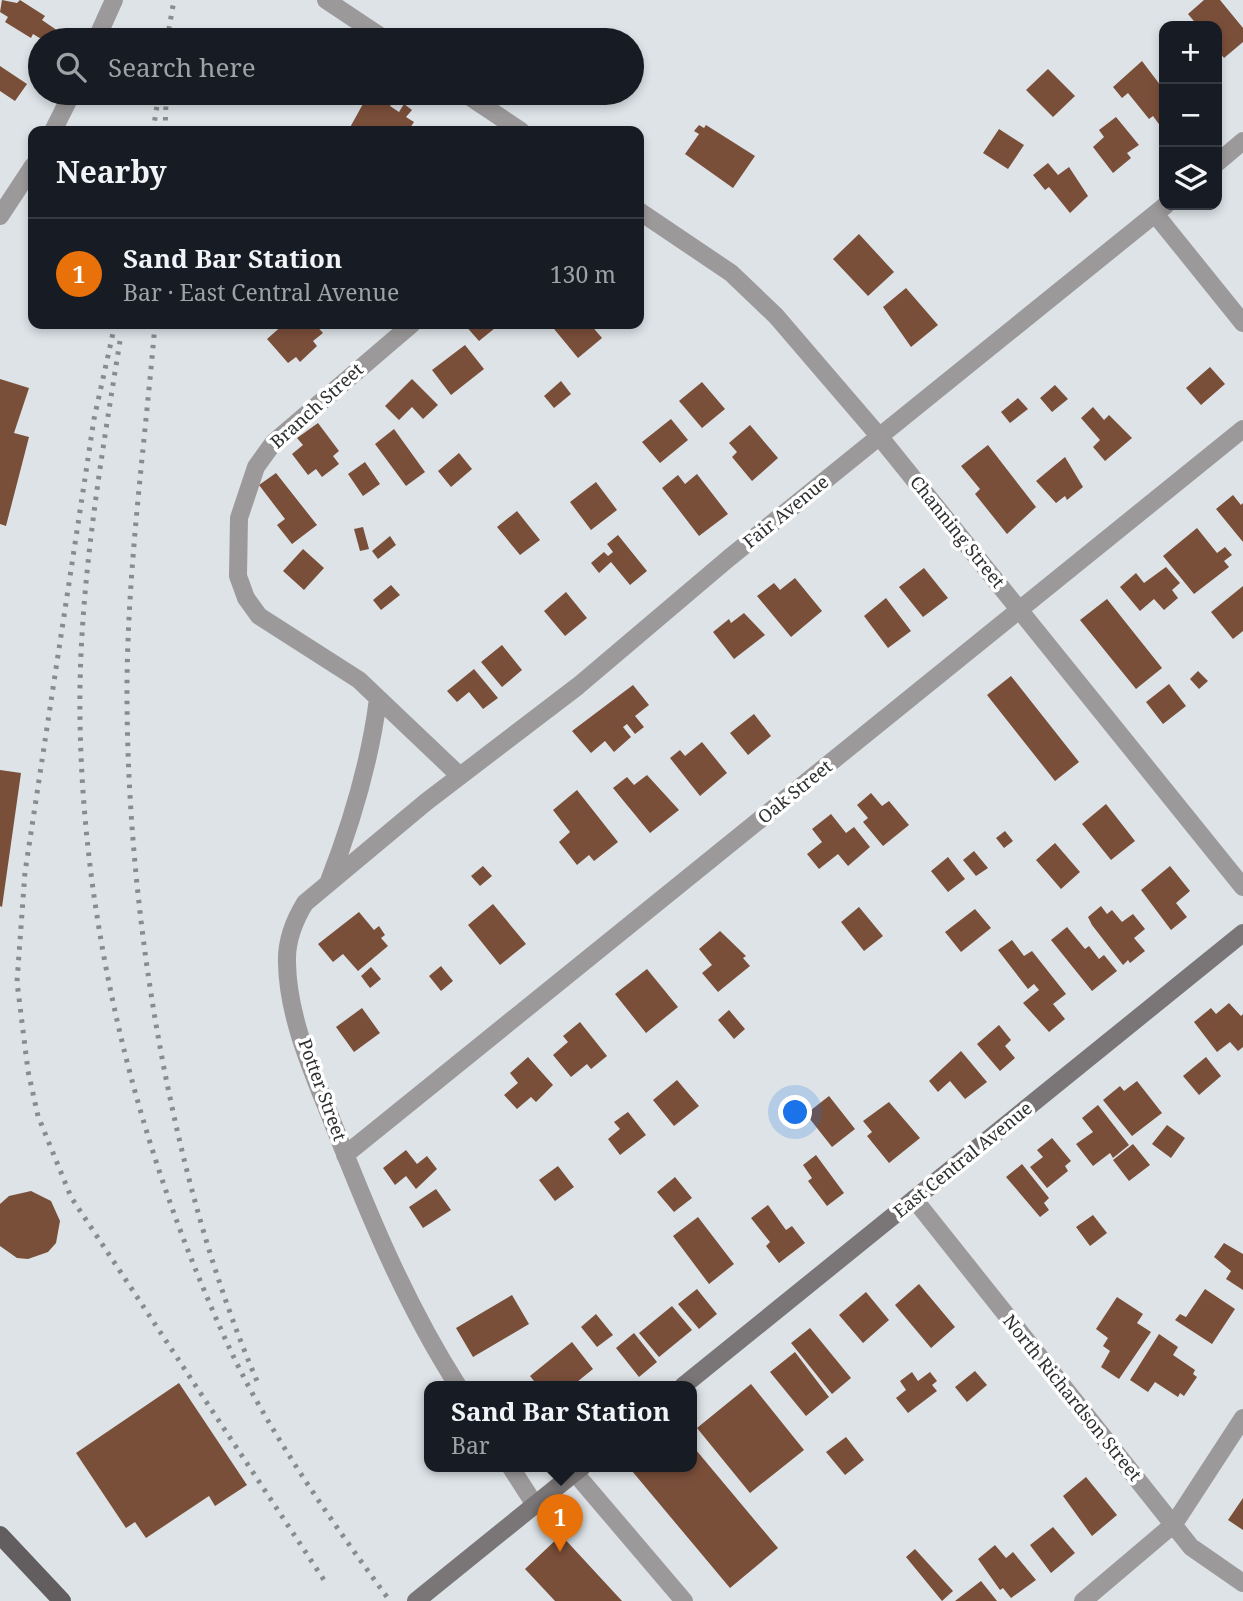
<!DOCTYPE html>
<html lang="en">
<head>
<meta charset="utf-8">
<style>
  :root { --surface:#171b24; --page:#20242c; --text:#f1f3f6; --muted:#9ea1a6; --line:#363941; --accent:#db2777 }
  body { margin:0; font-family:"Noto Serif",serif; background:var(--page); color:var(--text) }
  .controls { position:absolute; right:21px; top:21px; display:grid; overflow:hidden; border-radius:14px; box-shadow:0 4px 10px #0003 }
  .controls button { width:63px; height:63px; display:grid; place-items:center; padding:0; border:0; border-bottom:2px solid var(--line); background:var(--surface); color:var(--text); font:35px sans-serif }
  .you { position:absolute; left:796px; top:1113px; width:24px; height:24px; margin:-18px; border:5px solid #fff; border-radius:50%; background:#1a73e8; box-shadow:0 0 0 10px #1a73e833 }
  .badge { display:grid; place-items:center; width:46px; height:46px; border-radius:50%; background:var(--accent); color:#fff; font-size:23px; font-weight:700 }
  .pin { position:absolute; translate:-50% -58px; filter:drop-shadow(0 2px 4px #0008) }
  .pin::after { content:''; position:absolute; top:37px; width:24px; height:21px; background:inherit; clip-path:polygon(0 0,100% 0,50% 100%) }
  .popup { position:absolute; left:424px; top:1381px; width:273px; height:91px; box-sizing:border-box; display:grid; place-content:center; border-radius:14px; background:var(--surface); filter:drop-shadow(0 2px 5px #0005); font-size:23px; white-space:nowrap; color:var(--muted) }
  .popup b { font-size:26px; color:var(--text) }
  .popup::after { content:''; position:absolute; left:50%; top:100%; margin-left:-14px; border:14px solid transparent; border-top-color:var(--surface) }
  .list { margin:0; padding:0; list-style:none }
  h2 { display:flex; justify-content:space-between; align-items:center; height:91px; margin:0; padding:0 28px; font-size:30px }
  h2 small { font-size:23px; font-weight:400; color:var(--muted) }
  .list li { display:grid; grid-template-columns:46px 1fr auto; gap:21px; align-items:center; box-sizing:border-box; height:112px; padding:0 28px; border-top:2px solid var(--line) }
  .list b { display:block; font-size:26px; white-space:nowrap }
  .list p { margin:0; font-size:23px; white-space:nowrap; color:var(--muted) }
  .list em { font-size:23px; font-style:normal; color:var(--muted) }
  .icon { flex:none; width:38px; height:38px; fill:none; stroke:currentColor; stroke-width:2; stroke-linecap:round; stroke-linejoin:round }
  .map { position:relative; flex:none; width:1243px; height:1601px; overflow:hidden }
  .search { position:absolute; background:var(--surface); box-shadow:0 4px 10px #0003; left:28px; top:28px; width:616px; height:77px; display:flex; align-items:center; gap:18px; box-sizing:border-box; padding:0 24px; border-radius:38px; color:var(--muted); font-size:26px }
  .panel { position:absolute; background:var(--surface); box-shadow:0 4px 10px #0003; left:28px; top:126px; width:616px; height:203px; border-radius:14px }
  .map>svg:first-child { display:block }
</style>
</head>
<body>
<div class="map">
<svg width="1243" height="1601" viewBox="0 0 1243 1601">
  <rect width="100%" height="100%" fill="#dde3e7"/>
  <!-- building -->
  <path fill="#7a4f3a" d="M2 0 17 3 20 0 45 16 42 20 58 31 52 40H43L33 34 31 38 5 22 8 17 0 12Z
    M1204 0H1220L1243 28V42L1224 58 1217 49V26H1198L1188 14Z
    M1142 61 1164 90V131L1153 116 1149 119 1128 93 1122 98 1113 87Z
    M0 66 27 84 15 101 0 91Z
    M1048 69 1075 96 1053 117 1026 90Z
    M369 93H386L395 99 390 106 399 112 404 104 412 110 406 117 414 122 408 131H377L372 128 370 131H348Z
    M1116 117 1139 145 1127 153 1131 158 1113 173 1093 147 1104 137 1099 130Z
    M699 125 704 128 706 125 755 156 733 188 685 154 699 134 694 131Z
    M999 129 1024 145 1008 169 983 153Z
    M1048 163 1058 175 1069 167 1088 196 1070 213 1049 187 1045 190 1033 175Z
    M859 234 894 272 868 296 833 259Z
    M906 288 938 325 911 347 883 307Z
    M284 324H315L323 333 313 341 317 346 300 362 296 357 288 363 267 339Z
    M464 324H500L479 341Z
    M550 324H590L602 338 578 358Z
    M465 345 484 369 451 395 432 370Z
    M1210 367 1225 384 1201 405 1186 388Z
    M0 379 29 388 14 433 29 437 6 526 0 524Z
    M412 379 438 405 423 419 412 407 399 420 385 406Z
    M561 381 571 394 554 408 544 396Z
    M702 382 725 409 702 428 679 401Z
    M1055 385 1068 399 1052 412 1040 398Z
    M1018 398 1028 409 1010 423 1001 412Z
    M1093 407 1104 420 1109 415 1132 438 1105 461 1093 447 1100 440 1081 418Z
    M671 419 688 440 660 463 642 442Z
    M318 423 339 451 333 456 339 464 322 477 316 469 308 475 292 454 303 445 297 438Z
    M750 425 778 458 752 481 732 457 737 452 729 443Z
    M394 429 425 472 406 486 375 444Z
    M988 445 1036 507 1007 534 975 494 980 489 961 466Z
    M459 453 472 469 451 487 438 471Z
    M1065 457 1083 487 1067 500 1065 496 1056 503 1036 481Z
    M365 462 380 484 363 496 348 474Z
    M276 473 317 525 292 544 277 525 285 519 259 485Z
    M697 474 728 514 699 536 662 488 678 475 685 484Z
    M596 482 617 510 591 530 570 502Z
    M1233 495 1241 505 1243 503V542L1216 509Z
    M517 511 540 540 520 555 497 527Z
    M363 527 369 549 360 551 354 529Z
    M1197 528 1217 553 1225 547 1232 555 1224 561 1229 567 1194 594 1163 556Z
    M618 535 647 571 630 585 611 562 599 573 591 563 604 552 608 556 613 552 607 544Z
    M390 536 396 545 378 559 372 551Z
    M303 549 324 568 304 590 283 571Z
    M1166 567 1180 583 1172 590 1178 598 1164 610 1154 599 1140 611 1120 587 1136 573 1144 583Z
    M924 568 948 598 923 617 899 587Z
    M795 578 822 611 791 637 757 596 774 583 780 590Z
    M391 585 400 595 381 610 373 600Z
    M1243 586V631L1233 639 1211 612Z
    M566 592 587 618 565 636 544 611Z
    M886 598 911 631 888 648 864 616Z
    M1107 599 1162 668 1136 689 1080 620Z
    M744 613 765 635 734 659 713 632 729 619 731 623Z
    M502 645 522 670 502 687 481 662Z
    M474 669 498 698 483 709 469 692 457 702 447 691Z
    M1198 671 1208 681 1199 689 1190 679Z
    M1011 676 1079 762 1055 781 987 695Z
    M1169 684 1186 706 1163 724 1146 702Z
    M633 685 649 705 635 716 644 727 635 734 627 724 623 727 631 737 614 752 605 741 591 753 572 731Z
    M754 714 771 736 748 755 730 733Z
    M702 742 727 773 700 796 670 758 680 750 685 756Z
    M0 770 21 773 2 907 0 906Z
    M647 775 679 810 650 833 613 788 627 777 634 785Z
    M577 790 618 842 594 861 589 855 577 865 559 842 570 832 553 810Z
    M871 793 882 806 889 801 909 825 883 846 863 822 868 818 857 805Z
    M1106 804 1135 841 1111 860 1082 824Z
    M831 814 846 833 854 827 870 847 848 866 838 854 819 869 807 854 822 842 812 829Z
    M1005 831 1013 841 1004 848 996 838Z
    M1055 843 1080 872 1061 889 1036 860Z
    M974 851 988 868 976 876 963 860Z
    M948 857 965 879 948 892 931 871Z
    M483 866 492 876 480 886 471 876Z
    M1170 866 1190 891 1176 903 1187 917 1171 930 1141 890Z
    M493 904 526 944 500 965 468 925Z
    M1101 906 1107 914 1112 910 1122 922 1133 914 1145 929 1134 938 1145 951 1130 963 1128 960 1123 965 1092 925 1088 917Z
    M859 907 883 936 864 951 841 922Z
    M975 909 991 928 961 952 945 932Z
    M359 912 374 930 379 926 385 935 381 938 388 946 358 971 343 954 333 962 318 944Z
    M1067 927 1085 949 1089 946 1099 959 1104 955 1117 971 1092 991 1051 940Z
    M720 931 746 956 743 958 750 966 718 992 702 973 712 965 699 949Z
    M1012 940 1024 956 1032 951 1066 994 1053 1004 1065 1019 1049 1032 1023 1003 1039 990 1034 984 1028 989 998 950Z
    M441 966 453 981 441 991 429 976Z
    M371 967 381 979 370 988 361 976Z
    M647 969 678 1007 646 1033 615 994Z
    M1229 1003 1241 1016 1243 1014V1047L1238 1051 1230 1042 1217 1052 1194 1022 1211 1008 1216 1014Z
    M362 1008 380 1033 354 1052 336 1027Z
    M729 1010 745 1029 734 1039 718 1020Z
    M580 1022 607 1056 591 1069 587 1064 571 1077 553 1055 568 1042 563 1036Z
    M999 1025 1011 1040 1005 1046 1015 1058 1000 1071 977 1044Z
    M961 1051 987 1082 965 1099 950 1081 938 1092 929 1081Z
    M528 1057 553 1085 536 1102 531 1097 517 1109 504 1095 518 1083 510 1073Z
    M1206 1057 1221 1076 1199 1095 1183 1076Z
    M677 1080 699 1106 674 1126 653 1100Z
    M1137 1081 1162 1113 1132 1136 1103 1100 1120 1086 1124 1091Z
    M829 1096 855 1129 832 1147 806 1114Z
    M889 1102 920 1138 889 1163 867 1136 872 1132 863 1121Z
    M1098 1105 1129 1145 1113 1158 1110 1153 1093 1166 1076 1144 1093 1132 1082 1118Z
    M628 1112 646 1135 620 1155 608 1139 620 1129 614 1122Z
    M1167 1125 1185 1138 1171 1158 1152 1144Z
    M1052 1138 1071 1161 1065 1166 1068 1171 1047 1188 1030 1167 1043 1157 1037 1150Z
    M1133 1144 1150 1165 1129 1181 1113 1160Z
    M406 1150 417 1164 427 1156 437 1169 416 1189 406 1176 395 1185 383 1168Z
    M816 1155 844 1193 827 1206 808 1181 812 1178 803 1165Z
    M1022 1164 1049 1198 1044 1203 1049 1210 1040 1217 1006 1177Z
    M558 1166 574 1187 555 1201 539 1180Z
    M675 1177 692 1198 674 1212 657 1192Z
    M436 1189 451 1210 423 1228 409 1207Z
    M31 1191 51 1201 60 1221 56 1243 48 1252 28 1259 17 1258 0 1246V1204L9 1196Z
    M768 1205 786 1230 792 1226 805 1243 779 1263 766 1246 770 1242 751 1218Z
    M1093 1215 1107 1233 1090 1246 1076 1227Z
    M698 1217 734 1264 709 1284 673 1236Z
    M1224 1243 1243 1254V1290L1226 1279 1231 1271 1214 1257Z
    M919 1284 955 1327 931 1348 895 1305Z
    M697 1289 717 1314 699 1329 678 1304Z
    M1205 1289 1235 1309 1212 1344 1175 1320 1180 1314 1186 1317Z
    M866 1292 889 1320 863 1343 839 1315Z
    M512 1295 529 1324 473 1357 456 1328Z
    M1117 1297 1143 1314 1137 1323 1151 1332 1119 1379 1101 1367 1110 1351 1103 1346 1108 1338 1096 1329Z
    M672 1306 692 1330 659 1357 639 1333Z
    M596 1314 613 1335 597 1347 581 1327Z
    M810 1328 851 1378 832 1394 791 1343Z
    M634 1333 657 1362 639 1377 616 1348Z
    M1159 1334 1178 1347 1173 1355 1195 1370 1193 1374 1197 1377 1184 1396 1180 1393 1178 1397 1155 1382 1148 1392 1130 1380Z
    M572 1342 593 1369 572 1386H538L530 1376Z
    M795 1352 829 1397 806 1416 770 1372Z
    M975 1371 987 1385 967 1402 955 1387Z
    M912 1372 918 1381 930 1372 937 1381 932 1385 937 1391 908 1413 896 1398 906 1390 900 1381Z
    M179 1383 247 1485 215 1506 209 1496 146 1538 135 1522 126 1528 76 1453Z
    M751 1384 804 1450 750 1493 697 1428Z
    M846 1437 864 1460 845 1475 826 1452Z
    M691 1444 778 1548 730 1588 632 1471 638 1466H691Z
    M1086 1477 1117 1515 1092 1536 1063 1496Z
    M1243 1498V1530L1228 1520Z
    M1053 1527 1075 1553 1051 1573 1030 1545Z
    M561 1535 622 1601H555L525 1569Z
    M995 1545 1006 1558 1013 1552 1036 1580 1011 1598 1003 1588 1000 1590 978 1559Z
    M915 1549 953 1591 942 1601 906 1557Z
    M981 1581 997 1601H955Z"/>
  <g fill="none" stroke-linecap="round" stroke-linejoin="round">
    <!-- minor -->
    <path stroke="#9c999a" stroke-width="18" d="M326 0 386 40
      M96 40 114 0
      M464 93 521 131
      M53 131 72 93
      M1217 163 1243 141
      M639 211 731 273 776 316 879 436 1243 887
      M1155 214 1243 323
      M0 216 33 166
      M412 324 274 442 256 467 239 518 238 576 246 598 259 616 359 680 460 776
      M329 881C352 822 370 762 378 699
      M345 1155 1243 429
      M914 1199 1191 1547 1243 1583
      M458 1386C406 1305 369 1215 334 1126 314 1075 288 1019 287 963 286 940 294 921 305 903L426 802 578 686 729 558 1166 205
      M510 1466 535 1505
      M575 1473 684 1601
      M1083 1601 1174 1524 1243 1418"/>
    <!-- secondary -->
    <path stroke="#7a7677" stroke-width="18" d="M683 1386 1243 933
      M416 1601 583 1466"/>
    <!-- primary -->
    <path stroke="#625d5e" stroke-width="18" d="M0 1535 62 1601"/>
    <!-- rail -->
    <path stroke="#878c8e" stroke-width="5" stroke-dasharray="3.5 7" stroke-linecap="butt" d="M167 40 174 0
      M153 131 159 93
      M165 131 166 103
      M115 324 94 419 25 872 17 982 28 1071 38 1116 71 1197 326 1583
      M155 324C145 443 128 564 127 684 126 906 169 1177 257 1381
      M120 341C100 466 78 594 80 720 83 909 126 1099 197 1273 213 1312 230 1352 250 1389 291 1464 340 1533 390 1601"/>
  </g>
  <g text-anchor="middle" stroke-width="7" stroke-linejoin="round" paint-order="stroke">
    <!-- street labels -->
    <g font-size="18" fill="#2d2f30" stroke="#fff">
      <text transform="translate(317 406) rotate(-42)" y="6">Branch Street</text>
      <text transform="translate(786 512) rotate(-39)" y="6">Fair Avenue</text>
      <text transform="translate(957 532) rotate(51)" y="6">Channing Street</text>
      <text transform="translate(795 792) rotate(-39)" y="6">Oak Street</text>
      <text transform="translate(322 1090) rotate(70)" y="6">Potter Street</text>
      <text transform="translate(963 1160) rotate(-39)" y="6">East Central Avenue</text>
      <text transform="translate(1072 1398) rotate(51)" y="6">North Richardson Street</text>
    </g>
  </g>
</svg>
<div class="controls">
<button>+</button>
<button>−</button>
<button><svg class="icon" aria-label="layers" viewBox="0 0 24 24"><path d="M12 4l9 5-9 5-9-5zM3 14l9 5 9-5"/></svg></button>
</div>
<div class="you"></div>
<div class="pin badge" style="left:560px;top:1552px;background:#e8710a">1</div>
<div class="popup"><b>Sand Bar Station</b>Bar</div>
<div class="search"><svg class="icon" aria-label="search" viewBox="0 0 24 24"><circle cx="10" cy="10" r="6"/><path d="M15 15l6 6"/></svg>Search here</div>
<section class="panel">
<h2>Nearby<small></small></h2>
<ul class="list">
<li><span class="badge" style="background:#e8710a">1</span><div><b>Sand Bar Station</b><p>Bar · East Central Avenue</p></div><em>130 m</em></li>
</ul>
</section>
</div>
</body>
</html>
